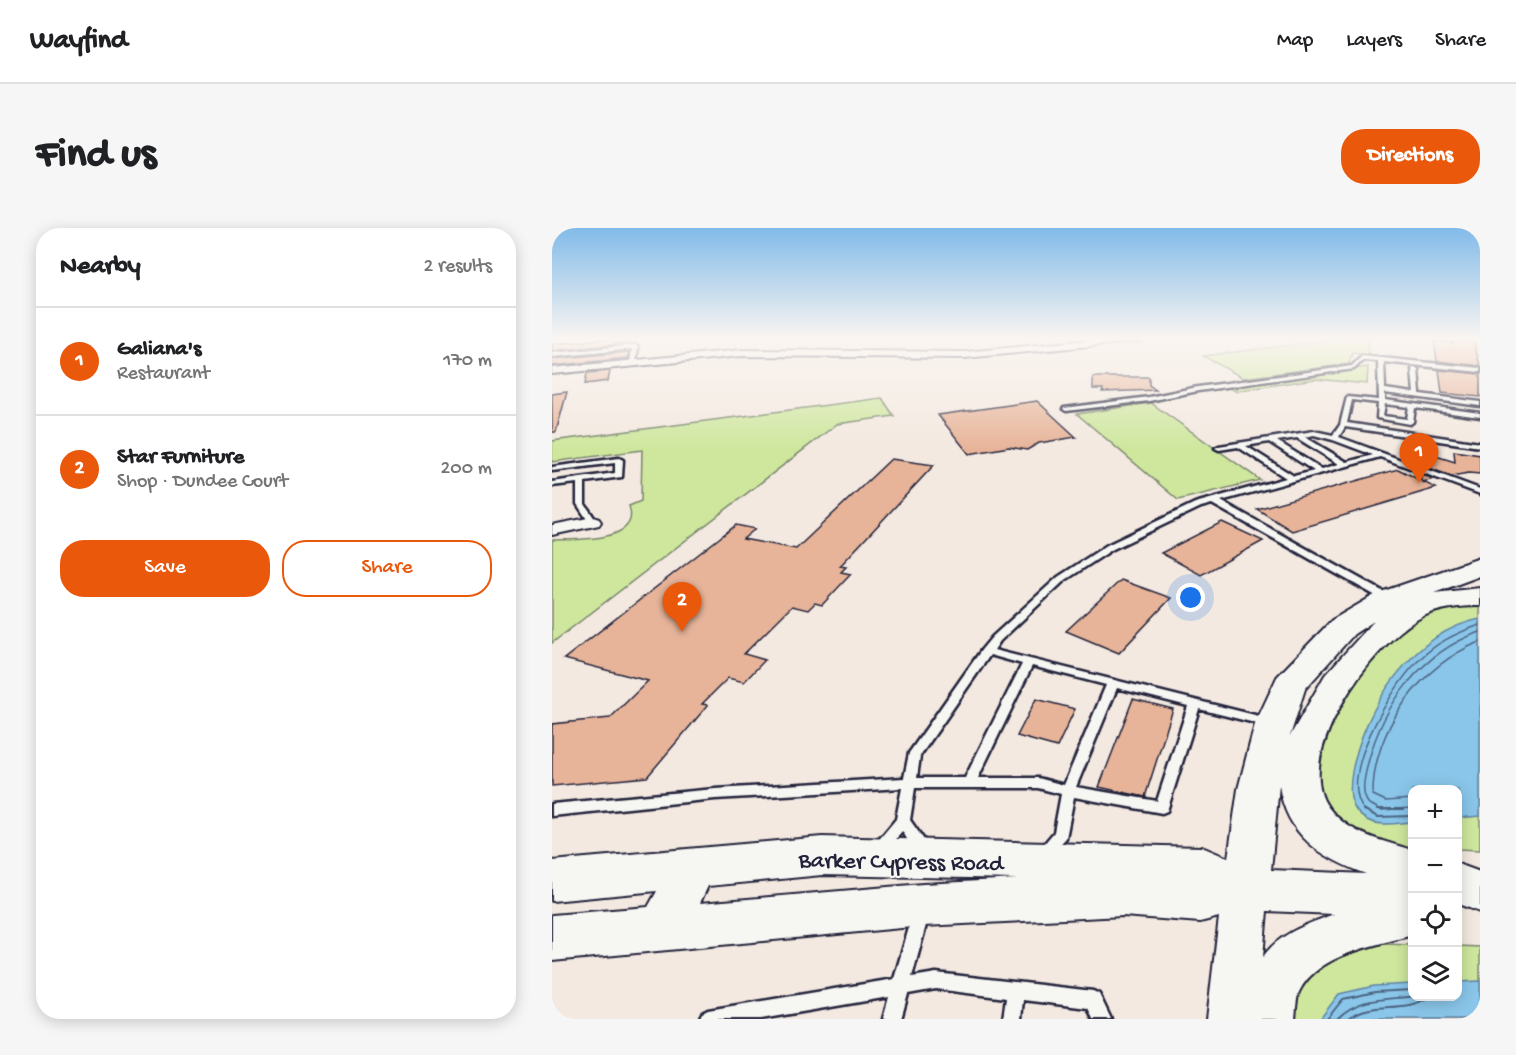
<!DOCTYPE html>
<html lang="en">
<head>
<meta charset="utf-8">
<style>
  :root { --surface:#fff; --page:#f6f6f6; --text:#202124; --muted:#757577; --line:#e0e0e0; --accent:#ea580c }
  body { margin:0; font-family:"Gochi Hand",sans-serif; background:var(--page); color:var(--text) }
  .controls { position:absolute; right:18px; bottom:18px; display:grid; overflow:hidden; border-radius:12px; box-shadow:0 3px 15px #0003 }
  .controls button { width:54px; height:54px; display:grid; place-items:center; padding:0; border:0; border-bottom:2px solid var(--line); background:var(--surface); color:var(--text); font:30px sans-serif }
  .you { position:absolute; left:639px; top:370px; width:21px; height:21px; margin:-15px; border:4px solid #fff; border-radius:50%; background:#1a73e8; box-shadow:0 0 0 9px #1a73e833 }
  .badge { display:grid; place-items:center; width:39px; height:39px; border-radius:50%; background:var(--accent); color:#fff; font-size:20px; font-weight:700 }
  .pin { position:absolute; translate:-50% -50px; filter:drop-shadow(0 2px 3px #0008) }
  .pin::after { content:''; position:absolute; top:32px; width:21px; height:18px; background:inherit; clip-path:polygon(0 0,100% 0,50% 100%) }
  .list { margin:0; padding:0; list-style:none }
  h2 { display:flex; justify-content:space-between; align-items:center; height:78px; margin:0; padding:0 24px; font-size:26px }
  h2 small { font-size:20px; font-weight:400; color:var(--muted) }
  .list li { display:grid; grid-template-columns:39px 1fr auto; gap:18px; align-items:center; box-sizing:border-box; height:108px; padding:0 24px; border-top:2px solid var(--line) }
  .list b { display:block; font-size:22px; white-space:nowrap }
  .list p { margin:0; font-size:20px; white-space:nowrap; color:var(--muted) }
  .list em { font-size:20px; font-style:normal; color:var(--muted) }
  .actions { display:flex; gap:12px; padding:18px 24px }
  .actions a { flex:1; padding:14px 0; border:2px solid var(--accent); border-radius:24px; text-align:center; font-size:21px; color:var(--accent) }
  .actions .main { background:var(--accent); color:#fff }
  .icon { flex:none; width:33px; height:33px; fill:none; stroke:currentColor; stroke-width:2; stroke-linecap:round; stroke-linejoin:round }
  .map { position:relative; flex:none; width:928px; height:791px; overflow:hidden; border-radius:24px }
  header { display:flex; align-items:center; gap:36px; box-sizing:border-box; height:84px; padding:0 30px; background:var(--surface); border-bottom:2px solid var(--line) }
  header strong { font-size:28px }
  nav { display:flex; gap:33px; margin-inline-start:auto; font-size:21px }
  .intro { display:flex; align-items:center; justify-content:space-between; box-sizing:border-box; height:144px; padding:0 36px }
  h1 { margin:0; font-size:42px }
  .button { padding:15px 27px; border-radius:24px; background:var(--accent); color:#fff; font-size:21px; font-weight:700 }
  main { display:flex; gap:36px; padding:0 36px }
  aside { flex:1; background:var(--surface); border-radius:24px; box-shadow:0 3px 15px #0003 }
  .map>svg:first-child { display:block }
</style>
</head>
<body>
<header>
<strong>Wayfind</strong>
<nav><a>Map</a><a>Layers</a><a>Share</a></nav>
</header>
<div class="intro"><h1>Find us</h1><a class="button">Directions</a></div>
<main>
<aside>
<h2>Nearby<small>2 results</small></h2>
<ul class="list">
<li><span class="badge">1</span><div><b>Galiana's</b><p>Restaurant</p></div><em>170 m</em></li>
<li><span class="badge">2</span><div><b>Star Furniture</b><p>Shop · Dundee Court</p></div><em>200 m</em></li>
</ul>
<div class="actions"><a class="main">Save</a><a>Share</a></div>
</aside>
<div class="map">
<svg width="928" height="791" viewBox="0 0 928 791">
  <rect width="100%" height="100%" fill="#f3e9e0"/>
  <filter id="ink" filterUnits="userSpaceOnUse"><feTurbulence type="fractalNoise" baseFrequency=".0167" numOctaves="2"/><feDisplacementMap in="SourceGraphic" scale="12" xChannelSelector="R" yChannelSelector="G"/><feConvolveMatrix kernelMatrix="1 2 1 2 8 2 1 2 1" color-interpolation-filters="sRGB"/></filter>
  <g filter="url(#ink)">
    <!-- green -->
    <path fill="#cee79d" stroke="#78846c" stroke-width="1.5" d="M795 110H816L817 127 800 125 797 136 691 150 651 128Z
      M816 139 815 156 763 151 683 163 677 159Z
      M330 170 342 188 285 196 0 415V312C20 311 90 316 77 278L89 273 90 222 0 234V213Z
      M599 175 708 252 626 272 525 186Z
      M928 374V622L906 621V562H860V620H830L785 604 757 547 794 455 851 398 887 379Z
      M805 715 860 717V768H906V718L928 719V791H731L754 738Z"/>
    <!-- water -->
    <path fill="#8ac6ea" stroke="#6084a4" stroke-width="1.5" d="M928 391V588L906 590V562H860V594C846 595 829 599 815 592 796 582 797 562 800 544 812 480 861 404 928 391Z
      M928 753V791H768L787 766 822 758 860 756V768H906V754Z"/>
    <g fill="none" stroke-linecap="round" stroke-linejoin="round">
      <!-- shore-far1 -->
      <path stroke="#4c6481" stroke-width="1.5" d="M860 571 834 573 821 567C820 503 869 436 928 414
        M860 580 829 582 816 575C808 563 813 548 816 535 831 476 870 424 928 404
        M813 583C783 551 840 459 865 434 883 415 904 405 928 397"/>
      <!-- shore -->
      <path stroke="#4c6481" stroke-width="2" d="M811 581 826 589 860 588
        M826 581H851
        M775 791 791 771 823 764 860 762
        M785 791C807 768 835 772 864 768
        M796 791C820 771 853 787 878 768"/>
    </g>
    <!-- building -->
    <path fill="#e7b499" stroke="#22223b" stroke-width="1.5" d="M64 110H78V115L0 123V116Z
      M900 110H921L928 138 885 133 882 113 901 115Z
      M77 124 76 130 0 138V131Z
      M887 142 928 146V169L890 165Z
      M58 143 56 153 33 156 35 145Z
      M541 149H597V157L604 162 550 164 551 161H541Z
      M15 164 4 204H0V166Z
      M485 173 524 209 487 215 475 222 457 219 417 226 386 187Z
      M902 223 928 227V246L917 245 899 248 869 237 868 230 884 228 903 234Z
      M339 231 382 237 288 338 294 339 289 344 299 346 270 377 263 375 256 382 240 378 192 426 213 432 192 454 176 450 150 476 156 477 95 549 0 558V496L58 490 96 453 12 431 184 297 203 301 191 311 244 321Z
      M846 241 870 253V247L882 251 871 254 884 260 740 303 705 281Z
      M670 294 711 313 649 347 609 325Z
      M569 352 619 370 567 425 514 403Z
      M484 471 523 481 505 519 465 508Z
      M581 471 621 481 593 569 547 559Z"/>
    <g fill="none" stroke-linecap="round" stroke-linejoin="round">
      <!-- service casing -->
      <g stroke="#22223b" stroke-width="5">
        <path id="service" d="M83 117 86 119 84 134 81 136 78 134 80 121 0 129V125Z
          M810 128 928 140V144L832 134 833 161 862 165 860 141 863 139 866 141 868 166 928 174V178L833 165V172L928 185V189L863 180 861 194 858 196 825 190 826 175 800 172 795 195 928 215V219L793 199 787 209 928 261V266L828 229 669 273 841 369 842 371 841 373H833L660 276 649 279 561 321 512 353 448 413 442 422 723 492 725 495 723 498 719 499 647 481 615 583 610 585 522 569 514 610 497 628 492 630 487 628 485 624 502 604 509 566 486 560H363L358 592 379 622 377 626C364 631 357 613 350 603 343 612 334 629 321 625L319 621 344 591 350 560 163 571 0 588V576L163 561 352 550 357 525 430 421 440 409 506 349 555 317 643 275 734 250 686 219 667 222 663 220 667 218 762 203 781 207 788 197 795 169 827 172 826 133 811 132 802 141 646 163 597 173 514 183 511 181 512 180 597 169 646 159 800 138ZM833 176 857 179 855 191 831 188ZM762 207 781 212 821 227 795 234 753 209ZM745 210 787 236 770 241 725 213ZM717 214 762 243 742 248 694 218ZM438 427 470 436 413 550H365L368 528ZM480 438 554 457 512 557 486 550H426ZM565 460 636 478 605 573 524 559Z
          M67 230 71 232 70 249 33 254V276L45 294 44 296H38L25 276V255L0 258V254L63 245V235L0 243V239Z
          M369 679 375 681 377 686 360 749 384 745 541 763 547 766 559 791H541L536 780 471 772 469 791H451L454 770 384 761 356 766 349 791H331L337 769 209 791H147L150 785 156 782 342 751 361 686 363 681Z"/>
      </g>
      <!-- minor casing -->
      <g stroke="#22223b" stroke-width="4">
        <path id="minor" d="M560 110H595L590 113 412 130 190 128 0 146V140L190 122 412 124Z
          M41 289 47 291 49 294 47 297 0 307V297Z"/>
      </g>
      <!-- primary casing -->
      <g stroke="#22223b" stroke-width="4">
        <path id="primary" d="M928 330V348L882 365 928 360V378C907 378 885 380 866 391 821 416 739 528 776 579 797 607 830 612 860 622V707C824 718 766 725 747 764 744 772 744 782 743 791H655L667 689 648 694 571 688 371 698 0 733V687L96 679 105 663 0 673V633L270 609 650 619 676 630 686 561 703 496 725 449 780 392 826 365ZM822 393 773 447 738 508 753 461 802 406ZM727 557C734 608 770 630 814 646L719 642ZM270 647 465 651 371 656 148 675 156 658ZM715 683 782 686C756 696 727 705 711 729Z
          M906 636 928 644V684L906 676Z"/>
      </g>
      <!-- service -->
      <use href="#service" fill="#f6f6f2" fill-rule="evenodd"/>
      <!-- minor -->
      <use href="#minor" fill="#f6f6f2" fill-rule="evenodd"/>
      <!-- primary -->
      <use href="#primary" fill="#f6f6f2" fill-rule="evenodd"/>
    </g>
  </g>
  <!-- sky -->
  <linearGradient id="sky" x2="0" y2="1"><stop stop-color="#82bbe9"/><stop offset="0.5" stop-color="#faf5f1"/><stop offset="1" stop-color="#faf5f1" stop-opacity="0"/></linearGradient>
  <rect width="928" height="221" fill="url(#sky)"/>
  <g text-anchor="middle" stroke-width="4.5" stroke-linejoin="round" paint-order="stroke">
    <!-- near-street labels -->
    <g font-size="24" fill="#22223b" stroke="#f6f6f2">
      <text transform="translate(349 632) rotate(1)" y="8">Barker Cypress Road</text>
    </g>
  </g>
</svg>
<div class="controls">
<button>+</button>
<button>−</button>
<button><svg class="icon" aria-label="locate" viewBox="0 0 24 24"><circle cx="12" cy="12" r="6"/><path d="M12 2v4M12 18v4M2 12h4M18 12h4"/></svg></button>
<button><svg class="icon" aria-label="layers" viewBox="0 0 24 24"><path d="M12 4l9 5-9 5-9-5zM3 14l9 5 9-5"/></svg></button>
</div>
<div class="you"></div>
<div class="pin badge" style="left:867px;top:255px">1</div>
<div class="pin badge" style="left:130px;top:404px">2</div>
</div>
</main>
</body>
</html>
